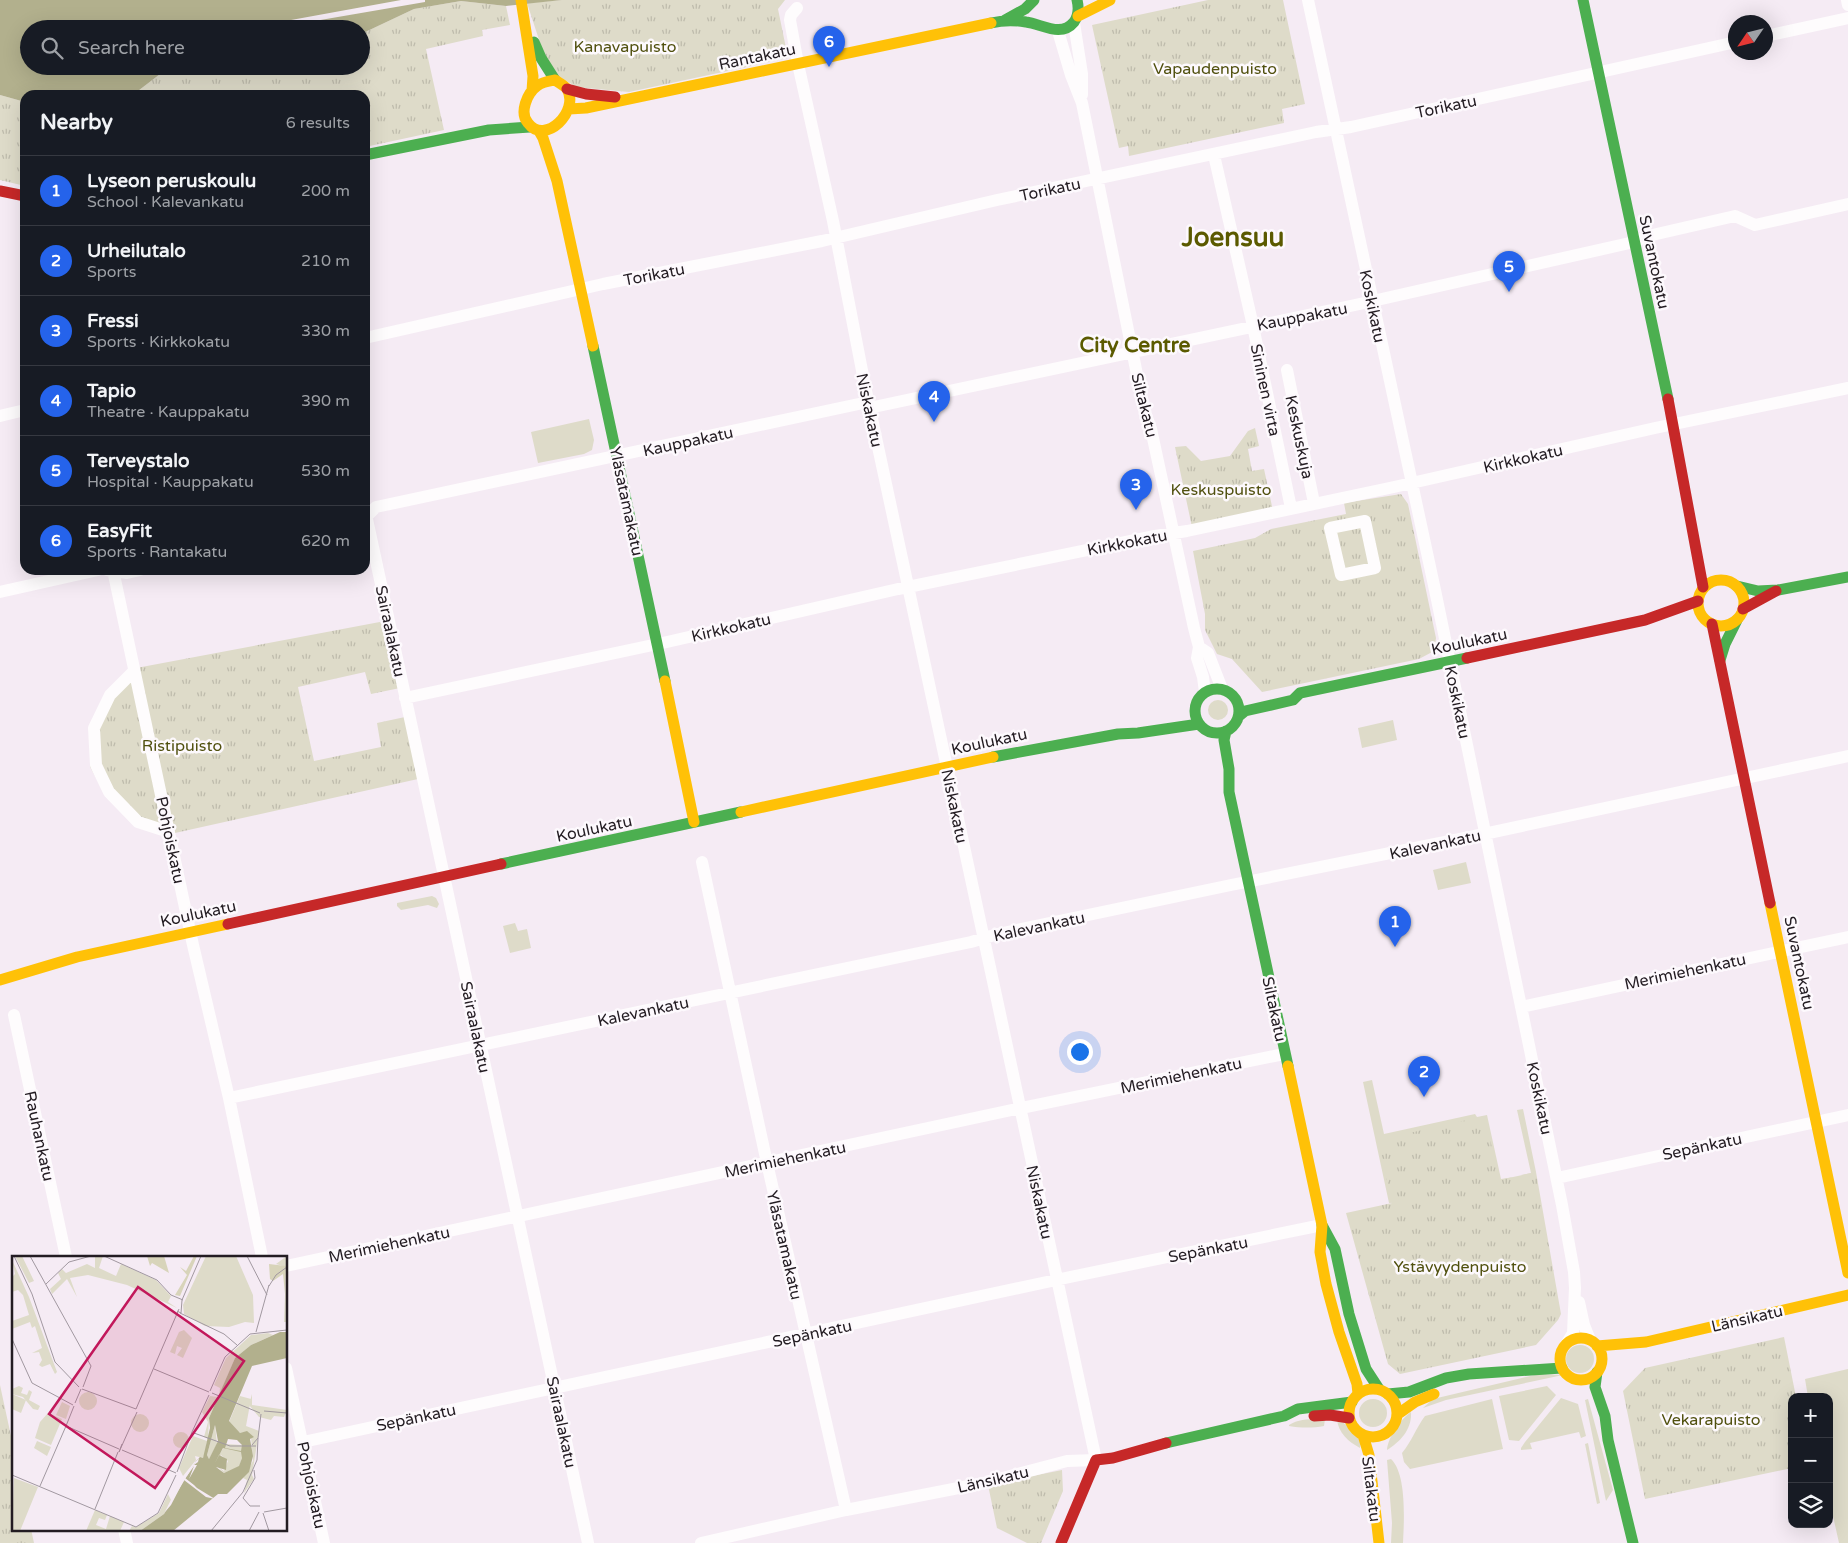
<!DOCTYPE html>
<html lang="en">
<head>
<meta charset="utf-8">
<style>
  :root { --surface:#171b24; --page:#242831; --text:#f1f3f6; --muted:#9ea1a6; --line:#363941; --accent:#2563eb }
  body { margin:0; font-family:"Varela Round",sans-serif; background:var(--page); color:var(--text) }
  .controls { position:absolute; right:15px; bottom:15px; display:grid; overflow:hidden; border-radius:10px; box-shadow:0 5px 20px #0002 }
  .controls button { width:45px; height:45px; display:grid; place-items:center; padding:0; border:0; border-bottom:1px solid var(--line); background:var(--surface); color:var(--text); font:25px sans-serif }
  .compass { position:absolute; left:1728px; top:15px; width:45px; height:45px; border-radius:50%; background:var(--surface); box-shadow:0 5px 20px #0002; rotate:235deg }
  .you { position:absolute; left:1079px; top:1051px; width:18px; height:18px; margin:-12px; border:4px solid #fff; border-radius:50%; background:#1a73e8; box-shadow:0 0 0 8px #1a73e833 }
  .badge { display:grid; place-items:center; width:32px; height:32px; border-radius:50%; background:var(--accent); color:#fff; font-size:16px; font-weight:700 }
  .pin { position:absolute; translate:-50% -41px; filter:drop-shadow(0 1px 2px #0008) }
  .pin::after { content:''; position:absolute; top:26px; width:18px; height:15px; background:inherit; clip-path:polygon(0 0,100% 0,50% 100%) }
  .list { margin:0; padding:0; list-style:none }
  h2 { display:flex; justify-content:space-between; align-items:center; height:65px; margin:0; padding:0 20px; font-size:21px }
  h2 small { font-size:16px; font-weight:400; color:var(--muted) }
  .list li { display:grid; grid-template-columns:32px 1fr auto; gap:15px; align-items:center; box-sizing:border-box; height:70px; padding:0 20px; border-top:1px solid var(--line) }
  .list b { display:block; font-size:19px; white-space:nowrap }
  .list p { margin:0; font-size:16px; white-space:nowrap; color:var(--muted) }
  .list em { font-size:16px; font-style:normal; color:var(--muted) }
  .icon { flex:none; width:28px; height:28px; fill:none; stroke:currentColor; stroke-width:2; stroke-linecap:round; stroke-linejoin:round }
  .map { position:relative; flex:none; width:1848px; height:1543px; overflow:hidden }
  .search { position:absolute; background:var(--surface); box-shadow:0 5px 20px #0002; left:20px; top:20px; width:350px; height:55px; display:flex; align-items:center; gap:12px; box-sizing:border-box; padding:0 18px; border-radius:28px; color:var(--muted); font-size:19px }
  .panel { position:absolute; background:var(--surface); box-shadow:0 5px 20px #0002; left:20px; top:90px; width:350px; height:485px; border-radius:15px }
  .map>svg:first-child { display:block }
</style>
</head>
<body>
<div class="map">
<svg width="1848" height="1543" viewBox="0 0 1848 1543">
  <defs>
    <pattern id="park-tufts" width="24" height="20" patternUnits="userSpaceOnUse" patternTransform="scale(1.25)"><rect width="24" height="20" fill="#dedbc9"/><path d="M3 7l-1-3M5 7V3M7 7l1-3M15 17l-1-3M17 17v-4M19 17l1-3" fill="none" stroke="#bebbac"/></pattern>
  </defs>
  <rect width="100%" height="100%" fill="#f5ebf4"/>
  <!-- grass -->
  <path fill="#dedbc9" d="M589 419 594 440 592 450 584 454 538 463 531 432Z
    M1208 710a10 10 0 1 1 20 0a10 10 0 1 1-20 0Z
    M1393 720 1397 740 1362 748 1358 728Z
    M1466 862 1471 883 1438 890 1433 870Z
    M432 896 436 898 439 904 437 908 428 905 401 910 397 906V903Z
    M515 923 518 931 527 929 531 948 510 953 503 926Z
    M1372 1080 1384 1134 1475 1114 1477 1117 1487 1115 1501 1179 1514 1177 1429 1202 1389 1203 1363 1082Z
    M1523 1109 1536 1172 1533 1179 1521 1175 1531 1173 1517 1110Z
    M1566 1359a14 14 0 1 1 28 0a14 14 0 1 1-28 0Z
    M1848 1369V1543H1839L1829 1498V1397H1808L1805 1379Z
    M1539 1374 1563 1375 1446 1400 1423 1408 1433 1399Z
    M1547 1386 1556 1395 1519 1441 1509 1440 1499 1396Z
    M1561 1398 1578 1404 1586 1436 1581 1438 1579 1432 1530 1443 1532 1449 1521 1450V1448L1525 1442Z
    M1492 1399 1503 1449 1410 1469 1404 1462 1402 1453C1412 1441 1416 1428 1425 1416Z
    M1588 1399 1613 1490 1606 1501 1585 1400Z
    M1359 1413a14 14 0 1 1 28 0a14 14 0 1 1-28 0Z
    M1411 1412C1412 1429 1401 1441 1387 1450 1388 1437 1401 1419 1411 1412Z
    M1325 1419 1324 1426C1313 1428 1301 1428 1289 1426V1425C1300 1418 1313 1419 1325 1419Z
    M1337 1419C1347 1424 1352 1431 1361 1438L1360 1448C1349 1442 1338 1433 1337 1419Z
    M1588 1443 1600 1503 1597 1504 1585 1444Z
    M1391 1459C1407 1474 1404 1522 1403 1543H1391L1392 1523 1387 1460Z"/>
  <!-- park -->
  <path fill="url(#park-tufts)" d="M562 0H785L778 9 788 58 629 92 576 87 559 76 543 52 527 3Z
    M1208 0H1283L1305 104 1282 109 1284 123 1129 156 1128 146 1119 148 1092 25Z
    M461 1 506 6 510 25 482 30 483 36 426 49 444 130 365 147V95H121L134 94 164 71 175 66H361V34L414 9Z
    M0 95 25 102V186L0 180Z
    M1255 428 1259 446 1248 449 1252 471 1264 469 1273 511 1192 527 1175 447 1186 446 1201 461 1230 456 1248 431Z
    M1401 494 1408 504 1436 638 1434 651 1419 659 1262 692 1232 659 1217 654 1205 630V614L1193 551 1255 538 1271 529 1346 514 1344 503Z
    M385 621 400 688 371 694 365 672 298 687 314 761 381 747 377 723 405 717 418 779 166 835 106 795 90 767V729L131 669Z
    M1485 1116 1499 1180 1536 1172 1561 1314 1558 1320 1536 1345 1400 1374 1388 1364 1346 1213 1392 1203 1378 1140Z
    M1784 1337 1796 1397H1792V1468L1645 1499 1623 1391 1645 1368Z
    M0 1385 14 1450V1529H31L34 1543H0Z
    M1062 1470 1063 1491 1041 1543H1027L997 1528 988 1485Z"/>
  <!-- water -->
  <path fill="#b2b08d" d="M0 0H562L506 6 461 1 414 9 361 34V29H29V66H175L164 71 134 94 25 95V102L0 95Z"/>
  <!-- pier -->
  <path fill="#f5ebf4" d="M401 0H425V2L303 23 301 20 250 29H241Z"/>
  <g fill="none" stroke-linecap="round" stroke-linejoin="round">
    <!-- street -->
    <path stroke="#fefcfd" stroke-width="12" d="M1308 0 1435 590 1562 1205 1574 1272 1575 1288 1573 1333 1567 1343
      M1847 0 1848 5
      M1074 23 1082 74V95
      M1058 31 1071 75 1082 103 1144 409 1151 429 1194 628 1199 647 1197 658 1203 677 1205 692
      M1766 36 1848 18
      M1214 155 1253 326 1291 508
      M365 338 603 284 822 241 997 200 1316 132 1351 127 1736 42
      M1287 370 1314 503
      M869 408 1355 305 1634 242 1648 236 1735 216 1755 225 1848 204
      M0 416 25 410
      M365 510 588 1543
      M365 518 376 507 868 402
      M1365 521 1375 568 1341 575 1330 528Z
      M107 570 127 573 140 570
      M113 570 193 945 229 1098 262 1257
      M0 592 98 570
      M1199 647 1208 653 1222 689
      M134 671 110 695 94 728 96 765 109 792 138 822 169 832
      M405 698 667 642 898 589 1155 536 1187 531 1394 487 1655 428 1848 388
      M702 862 767 1163 846 1510
      M1521 1007 1848 937
      M14 1015 66 1257
      M229 1098 971 942 998 934 1231 885 1470 837 1848 756
      M1557 1178 1848 1115
      M286 1266 1007 1111 1284 1054
      M1579 1302 1584 1325 1590 1340
      M286 1368 324 1543
      M303 1442 1070 1277 1322 1225
      M124 1529 127 1543
      M701 1543 846 1510 984 1483 1067 1461 1096 1460 866 391 833 221 798 64 790 20 791 15 797 8"/>
    <!-- fast -->
    <path stroke="#4caf50" stroke-width="11" d="M1583 0 1668 399
      M1005 20 1025 9 1034 0
      M991 23C1003 20 1014 20 1026 22 1042 24 1061 38 1074 22 1079 15 1079 8 1077 0
      M534 42 541 58 555 80
      M365 155 489 130 530 127
      M593 346 665 681
      M1737 586 1758 591 1778 590 1848 577
      M1720 660 1725 644 1737 620
      M1195 711a22 22 0 1 1 44 0a22 22 0 1 1-44 0Z
      M1239 716 1245 711 1293 700 1300 693 1467 658
      M1226 731 1224 740 1229 769V792L1288 1066
      M993 757 1118 734 1138 733 1199 724
      M501 864 741 812
      M1322 1225 1335 1249 1349 1314 1366 1369 1379 1389
      M1597 1372 1595 1387 1605 1416 1608 1440 1633 1543
      M1388 1394 1409 1392 1446 1378 1469 1374 1562 1368
      M1166 1443 1284 1416 1298 1409 1352 1402"/>
    <!-- slow -->
    <path stroke="#ffc107" stroke-width="11" d="M521 0 533 76 532 91
      M1078 16 1110 0
      M555 80C559 83 564 85 567 89 580 111 545 146 528 123 519 113 527 93 537 86 542 82 549 81 555 80Z
      M569 109 586 108 991 23
      M539 131 543 138 557 181 593 346
      M1698 603a23 23 0 1 1 46 0a23 23 0 1 1-46 0Z
      M665 681 694 822
      M741 812 993 757
      M1770 903 1848 1273
      M0 980 77 957 228 924
      M1288 1066 1322 1225 1320 1252 1326 1284 1339 1332 1357 1384 1358 1394
      M1560 1359a21 21 0 1 1 42 0a21 21 0 1 1-42 0Z
      M1597 1346 1646 1342 1848 1295
      M1349 1413a24 24 0 1 1 48 0a24 24 0 1 1-48 0Z
      M1398 1414 1415 1402 1434 1394
      M1363 1435 1369 1455 1379 1543"/>
    <!-- jam -->
    <path stroke="#c62828" stroke-width="11" d="M567 89 586 94 615 97
      M0 191 25 196
      M1668 399 1703 587
      M1743 609 1776 591
      M1712 624 1770 903
      M1467 658 1645 620 1698 601
      M228 924 501 864
      M1314 1416 1330 1415 1349 1418
      M1061 1543 1096 1460 1113 1458 1166 1443"/>
  </g>
  <g text-anchor="middle" stroke-width="5" stroke-linejoin="round" paint-order="stroke">
    <!-- park labels -->
    <g font-size="16" fill="#50500e" stroke="#fdf9fd">
      <text x="625" y="52">Kanavapuisto</text>
      <text x="1215" y="74">Vapaudenpuisto</text>
      <text x="1221" y="495">Keskuspuisto</text>
      <text x="182" y="751">Ristipuisto</text>
      <text x="1460" y="1272">Ystävyydenpuisto</text>
      <text x="1711" y="1425">Vekarapuisto</text>
    </g>
    <!-- street labels -->
    <g font-size="16" fill="#231c22" stroke="#fdf9fd">
      <text transform="translate(757 56) rotate(-12)" y="6">Rantakatu</text>
      <text transform="translate(1446 106) rotate(-12)" y="6">Torikatu</text>
      <text transform="translate(1050 189) rotate(-12)" y="6">Torikatu</text>
      <text transform="translate(1655 262) rotate(78)" y="6">Suvantokatu</text>
      <text transform="translate(654 274) rotate(-11)" y="6">Torikatu</text>
      <text transform="translate(1373 306) rotate(78)" y="6">Koskikatu</text>
      <text transform="translate(1302 316) rotate(-11)" y="6">Kauppakatu</text>
      <text transform="translate(1266 390) rotate(78)" y="6">Sininen virta</text>
      <text transform="translate(1145 405) rotate(76)" y="6">Siltakatu</text>
      <text transform="translate(870 410) rotate(78)" y="6">Niskakatu</text>
      <text transform="translate(1300 437) rotate(78)" y="6">Keskuskuja</text>
      <text transform="translate(688 441) rotate(-12)" y="6">Kauppakatu</text>
      <text transform="translate(1523 458) rotate(-13)" y="6">Kirkkokatu</text>
      <text transform="translate(627 501) rotate(78)" y="6">Yläsatamakatu</text>
      <text transform="translate(1127 542) rotate(-11)" y="6">Kirkkokatu</text>
      <text transform="translate(731 627) rotate(-13)" y="6">Kirkkokatu</text>
      <text transform="translate(391 631) rotate(78)" y="6">Sairaalakatu</text>
      <text transform="translate(1469 641) rotate(-12)" y="6">Koulukatu</text>
      <text transform="translate(1458 702) rotate(78)" y="6">Koskikatu</text>
      <text transform="translate(989 741) rotate(-12)" y="6">Koulukatu</text>
      <text transform="translate(955 806) rotate(78)" y="6">Niskakatu</text>
      <text transform="translate(594 828) rotate(-12)" y="6">Koulukatu</text>
      <text transform="translate(171 840) rotate(78)" y="6">Pohjoiskatu</text>
      <text transform="translate(1435 844) rotate(-12)" y="6">Kalevankatu</text>
      <text transform="translate(198 913) rotate(-12)" y="6">Koulukatu</text>
      <text transform="translate(1039 926) rotate(-12)" y="6">Kalevankatu</text>
      <text transform="translate(1800 963) rotate(78)" y="6">Suvantokatu</text>
      <text transform="translate(1685 971) rotate(-12)" y="6">Merimiehenkatu</text>
      <text transform="translate(1275 1009) rotate(78)" y="6">Siltakatu</text>
      <text transform="translate(643 1011) rotate(-12)" y="6">Kalevankatu</text>
      <text transform="translate(476 1027) rotate(78)" y="6">Sairaalakatu</text>
      <text transform="translate(1181 1075) rotate(-12)" y="6">Merimiehenkatu</text>
      <text transform="translate(1540 1098) rotate(78)" y="6">Koskikatu</text>
      <text transform="translate(40 1136) rotate(78)" y="6">Rauhankatu</text>
      <text transform="translate(1702 1146) rotate(-12)" y="6">Sepänkatu</text>
      <text transform="translate(785 1159) rotate(-12)" y="6">Merimiehenkatu</text>
      <text transform="translate(1040 1202) rotate(78)" y="6">Niskakatu</text>
      <text transform="translate(389 1244) rotate(-12)" y="6">Merimiehenkatu</text>
      <text transform="translate(785 1245) rotate(77)" y="6">Yläsatamakatu</text>
      <text transform="translate(1208 1249) rotate(-11)" y="6">Sepänkatu</text>
      <text transform="translate(1747 1318) rotate(-13)" y="6">Länsikatu</text>
      <text transform="translate(812 1333) rotate(-12)" y="6">Sepänkatu</text>
      <text transform="translate(416 1417) rotate(-12)" y="6">Sepänkatu</text>
      <text transform="translate(562 1422) rotate(78)" y="6">Sairaalakatu</text>
      <text transform="translate(993 1479) rotate(-13)" y="6">Länsikatu</text>
      <text transform="translate(312 1485) rotate(78)" y="6">Pohjoiskatu</text>
      <text transform="translate(1372 1489) rotate(83)" y="6">Siltakatu</text>
    </g>
    <!-- district labels -->
    <g font-size="21" font-weight="bold" fill="#5b5a00" stroke="#fdf9fd">
      <text x="1135" y="352">City Centre</text>
    </g>
    <!-- town labels -->
    <g font-size="26" font-weight="bold" fill="#5b5a00" stroke="#fdf9fd">
      <text x="1233" y="246">Joensuu</text>
    </g>
  </g>
  <!-- overview -->
  <g transform="translate(12 1256)">
    <rect width="275" height="275" fill="#f5ebf4"/>
    <path d="M3 0H10L22 25 17 27ZM275 0V66H272L274 11 264 8ZM0 138 14 144 9 157 0 153ZM240 138V149L275 154 272 161 262 160 259 164 247 161 237 149ZM36 157 50 163 39 189 23 182 28 166ZM25 185 39 191 35 200 22 192Z" fill="#dedbc9"/>
    <path d="M135 0H152L157 17 140 7 138 10ZM182 0H185L168 40 163 39 175 19 168 11 174 15ZM257 8 274 10 273 38 271 18 261 25 258 23Z" fill="#d8d4ba"/>
    <path d="M194 0H224L241 39 242 67 233 66 217 71 193 70 172 58 171 49Z" fill="#dedbc9"/>
    <path d="M83 0H91L87 12 104 20 109 8 144 24 159 40 156 46 165 52 115 29 76 19 58 22 65 41 55 23 40 38 38 33 49 23 46 17 50 13 54 17 75 8 83 12ZM0 4 17 41 45 116 43 118 38 108 30 111 27 109 30 104 27 96 20 97 30 92 23 70 20 72 18 66 0 73V65L17 59 11 39 6 34 0 36V21L3 18ZM172 74 180 82 171 102 165 99 170 92 165 90 163 98 158 96 167 76ZM256 77 261 79 239 89 223 102 207 140 208 132 202 129 214 102 239 79ZM7 130 11 132 9 137 15 139 17 134 20 136 17 144 28 150 26 154 21 153 11 141 0 138V133ZM67 145a9 9 0 1 1 18 0a9 9 0 1 1-18 0ZM198 140 206 141 197 162 196 183 192 181 196 166 190 156ZM228 140 239 143 234 170 247 175 240 219 242 223 232 237 235 224 231 222 241 205 239 181 236 176 228 177 221 172 217 166ZM50 146 58 150 54 163 44 159ZM119 167a9 9 0 1 1 18 0a9 9 0 1 1-18 0ZM203 169 205 188 197 203 195 199ZM161 184a8 8 0 1 1 16 0a8 8 0 1 1-16 0ZM181 180 195 185 193 197 191 202 183 200 184 204 171 220 167 212ZM214 188 230 189V202L227 211 212 217 205 210 212 215 216 205 209 199 204 208 203 205ZM2 222 26 231 8 275H0ZM156 238 159 244 152 258 128 275H117L120 270 124 271 147 257ZM83 254 95 259 93 264 87 262 84 269 94 273 98 260 112 266 108 275H74Z" fill="#dedbc9"/>
    <path d="M268 76H275V102L240 110 217 165 228 177 235 175 242 181 238 183 241 200 237 216 215 238H206L161 275H128L152 258 184 205 188 201 191 202 198 172 197 162 223 102 239 89ZM203 169 206 185 197 203 195 199ZM216 183 225 184 230 189 229 195 213 192ZM211 192 229 196 230 202 227 210 212 217 204 211 214 214 215 203 207 199 203 207Z" fill="#b2b08d" fill-rule="evenodd"/>
    <path d="M187 202 186 206 182 209H185L177 223 182 210 175 220 173 222 182 229 191 202 182 229 185 232 195 203 185 232 203 243 194 241 172 224 159 249 153 256 170 222 175 220V218L184 205Z" fill="#f5ebf4"/>
    <path fill="none" stroke="#a198a0" stroke-width="1" d="M2 0 20 38 43 106 67 131M18 0 79 110 71 131M92 0 145 24 159 39 171 44M235 0 255 39M34 28 57 6 79 0M257 30 264 19 275 11M165 55 169 57 170 44 189 0M168 57 212 78 225 89M244 76 257 29M0 83 20 127 61 149M142 113 197 136M70 133 124 153M198 135 213 101 238 78 275 74M200 137 248 157M63 147 69 133M62 150 54 170 107 193M124 153 167 53M252 155 275 157M180 176 197 139M182 177 218 190H244M110 188 107 196 125 156M240 189 246 182 249 158M110 194 164 217M242 214 243 222 231 242 238 250H248M165 216 180 176M0 219 124 271 146 257 164 219M28 230 54 170M83 253 106 196M252 256 275 252M251 257 257 275M199 275 231 236 245 204 246 182M237 275 247 256"/>
    <path fill="#c2185b" fill-opacity="0.15" stroke="#c2185b" stroke-width="2.5" d="M126 31 232 105 143 232 37 158Z"/>
    <rect width="275" height="275" fill="none" stroke="#231c22" stroke-width="2.5"/>
  </g>
</svg>
<div class="controls">
<button>+</button>
<button>−</button>
<button><svg class="icon" aria-label="layers" viewBox="0 0 24 24"><path d="M12 4l9 5-9 5-9-5zM3 14l9 5 9-5"/></svg></button>
</div>
<svg class="compass" viewBox="-18 -18 36 36"><path d="M0-13l5 13h-10z" fill="#e53935"/><path d="M0 13l5-13h-10z" fill="#9ea1a6"/></svg>
<div class="you"></div>
<div class="pin badge" style="left:1395px;top:947px">1</div>
<div class="pin badge" style="left:1424px;top:1097px">2</div>
<div class="pin badge" style="left:1136px;top:510px">3</div>
<div class="pin badge" style="left:934px;top:422px">4</div>
<div class="pin badge" style="left:1509px;top:292px">5</div>
<div class="pin badge" style="left:829px;top:67px">6</div>
<div class="search"><svg class="icon" aria-label="search" viewBox="0 0 24 24"><circle cx="10" cy="10" r="6"/><path d="M15 15l6 6"/></svg>Search here</div>
<section class="panel">
<h2>Nearby<small>6 results</small></h2>
<ul class="list">
<li><span class="badge">1</span><div><b>Lyseon peruskoulu</b><p>School · Kalevankatu</p></div><em>200 m</em></li>
<li><span class="badge">2</span><div><b>Urheilutalo</b><p>Sports</p></div><em>210 m</em></li>
<li><span class="badge">3</span><div><b>Fressi</b><p>Sports · Kirkkokatu</p></div><em>330 m</em></li>
<li><span class="badge">4</span><div><b>Tapio</b><p>Theatre · Kauppakatu</p></div><em>390 m</em></li>
<li><span class="badge">5</span><div><b>Terveystalo</b><p>Hospital · Kauppakatu</p></div><em>530 m</em></li>
<li><span class="badge">6</span><div><b>EasyFit</b><p>Sports · Rantakatu</p></div><em>620 m</em></li>
</ul>
</section>
</div>
</body>
</html>
